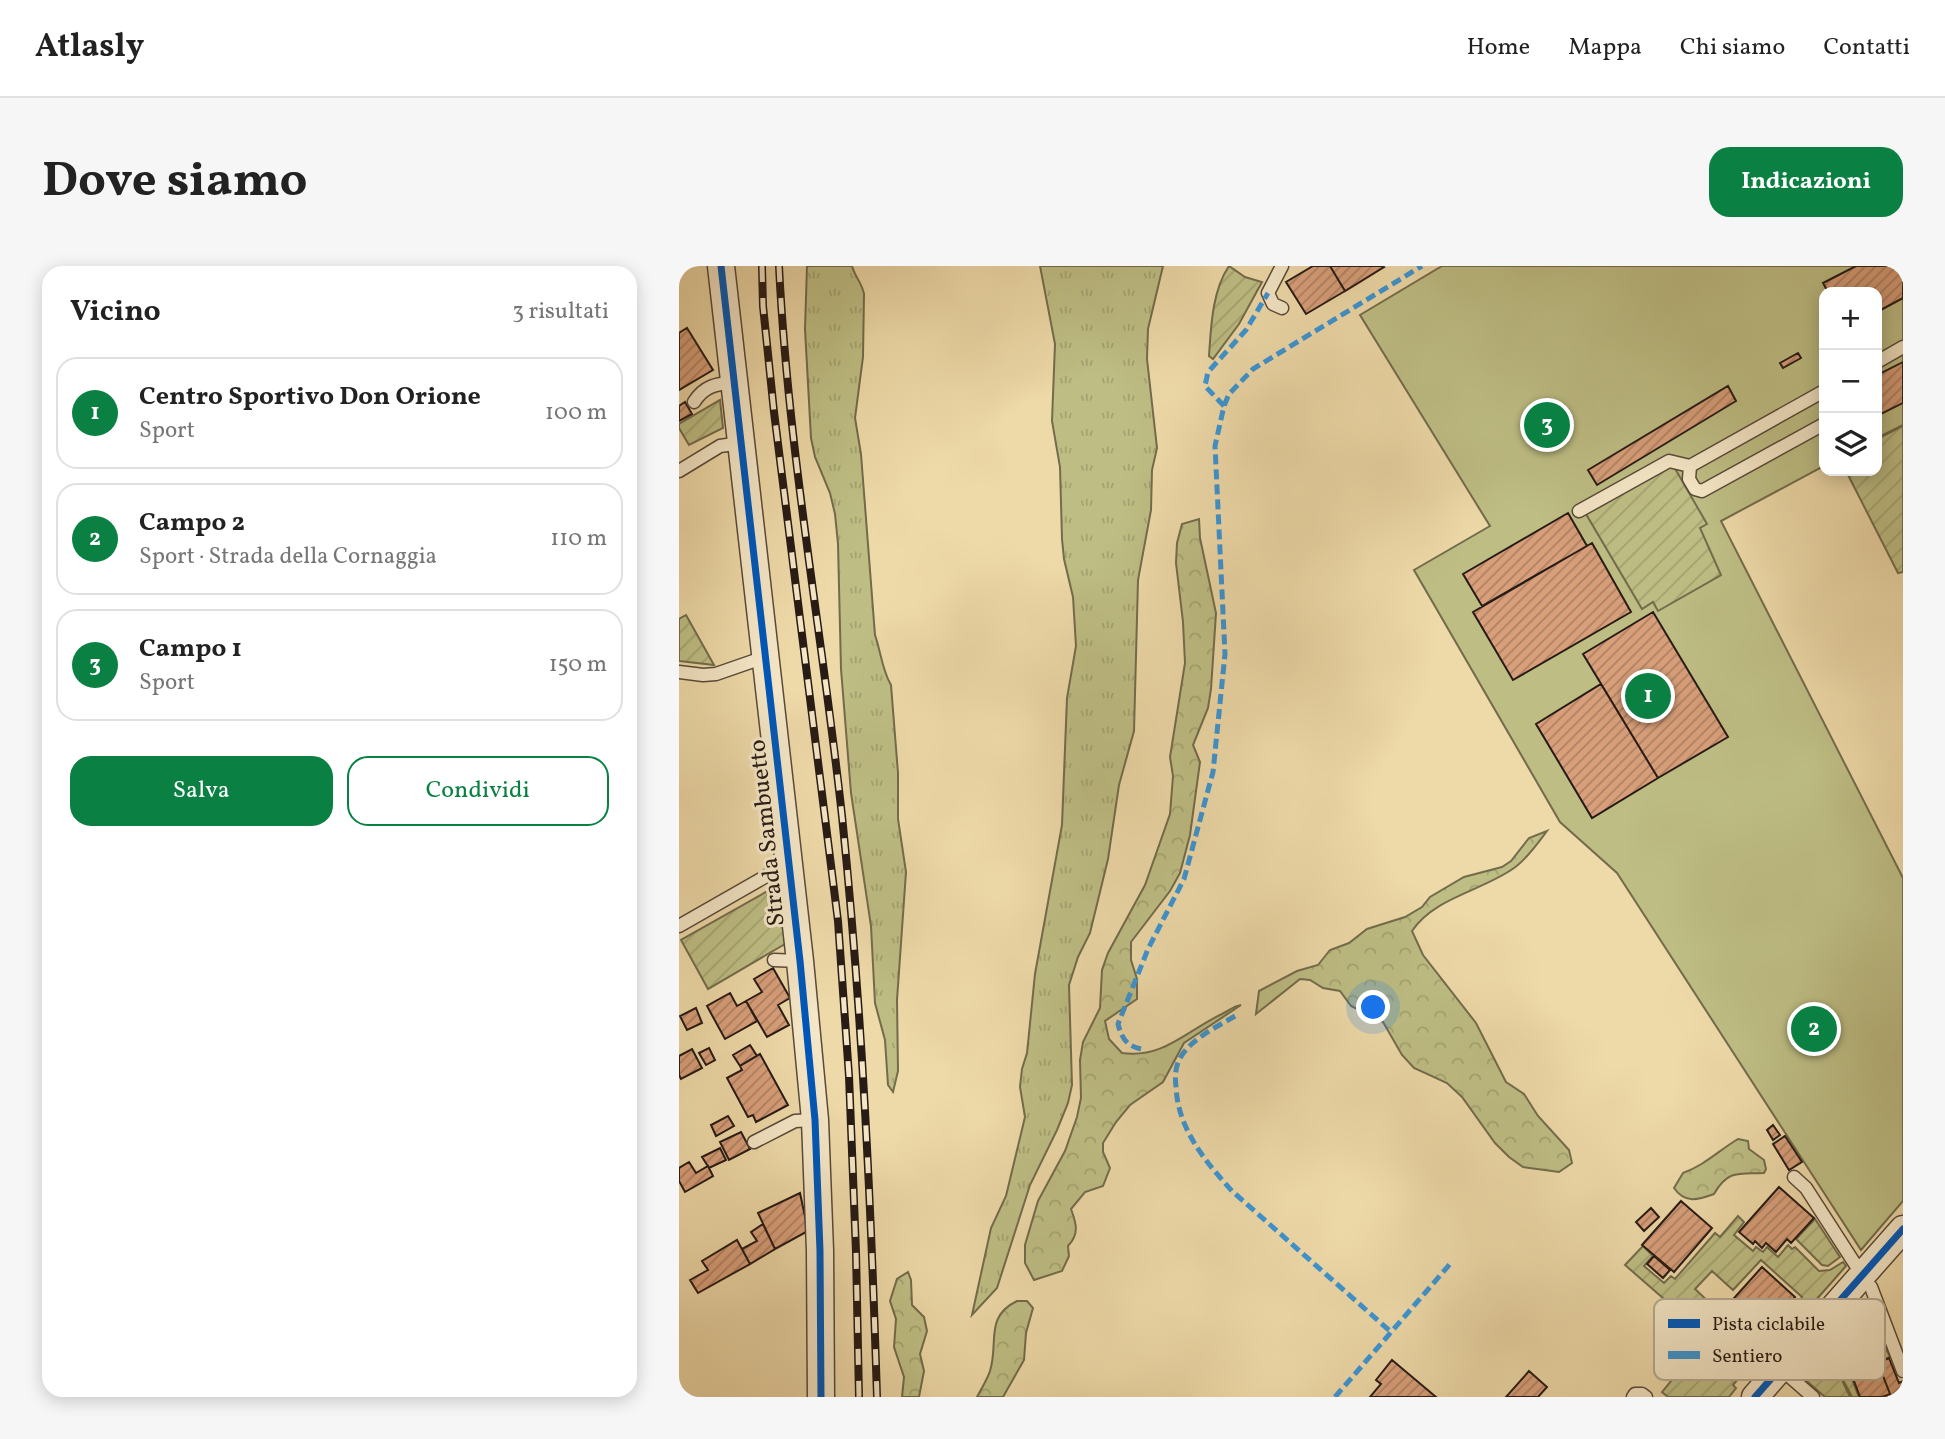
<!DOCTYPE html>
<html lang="it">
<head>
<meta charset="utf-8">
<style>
  :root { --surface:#fff; --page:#f6f6f6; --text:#222; --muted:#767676; --line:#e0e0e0; --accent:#0b8043 }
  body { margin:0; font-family:Vollkorn,serif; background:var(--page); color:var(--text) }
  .controls { position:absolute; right:21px; top:21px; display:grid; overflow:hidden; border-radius:14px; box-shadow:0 4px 18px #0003 }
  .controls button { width:63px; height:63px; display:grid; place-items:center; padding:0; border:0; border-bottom:2px solid var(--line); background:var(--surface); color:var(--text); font:35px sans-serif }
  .you { position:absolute; left:695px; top:742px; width:24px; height:24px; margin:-18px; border:5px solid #fff; border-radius:50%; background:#1a73e8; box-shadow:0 0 0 10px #1a73e833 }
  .badge { display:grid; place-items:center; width:46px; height:46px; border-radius:50%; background:var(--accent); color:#fff; font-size:23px; font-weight:700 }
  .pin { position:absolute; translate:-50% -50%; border:4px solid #fff; box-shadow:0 2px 7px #0006 }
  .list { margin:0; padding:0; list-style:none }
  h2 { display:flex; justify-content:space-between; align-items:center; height:91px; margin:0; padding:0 28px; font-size:30px }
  h2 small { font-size:23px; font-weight:400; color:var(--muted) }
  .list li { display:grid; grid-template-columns:46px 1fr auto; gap:21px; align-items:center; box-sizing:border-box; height:112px; margin:0 14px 14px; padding:0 14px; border:2px solid var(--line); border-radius:21px }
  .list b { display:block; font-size:26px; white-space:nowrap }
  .list p { margin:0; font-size:23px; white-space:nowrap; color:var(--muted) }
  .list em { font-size:23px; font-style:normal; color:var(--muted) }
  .actions { display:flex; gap:14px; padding:21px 28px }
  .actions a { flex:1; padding:16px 0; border:2px solid var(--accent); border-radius:21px; text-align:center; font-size:24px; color:var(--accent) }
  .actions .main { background:var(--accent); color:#fff }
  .icon { flex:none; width:38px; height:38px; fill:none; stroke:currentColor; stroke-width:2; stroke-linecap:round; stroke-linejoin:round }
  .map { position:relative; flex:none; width:1224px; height:1131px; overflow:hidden; border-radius:21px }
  header { display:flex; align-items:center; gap:42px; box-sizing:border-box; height:98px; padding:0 35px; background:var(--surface); border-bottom:2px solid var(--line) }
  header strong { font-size:33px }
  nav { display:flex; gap:38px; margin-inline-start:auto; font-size:24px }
  .intro { display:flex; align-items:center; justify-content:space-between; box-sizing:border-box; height:168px; padding:0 42px }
  h1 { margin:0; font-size:49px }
  .button { padding:18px 32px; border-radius:21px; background:var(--accent); color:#fff; font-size:24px; font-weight:700 }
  main { display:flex; gap:42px; padding:0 42px }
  aside { flex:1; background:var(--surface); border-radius:21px; box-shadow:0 4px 18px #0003 }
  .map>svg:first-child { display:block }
</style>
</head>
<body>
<header>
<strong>Atlasly</strong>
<nav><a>Home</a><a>Mappa</a><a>Chi siamo</a><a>Contatti</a></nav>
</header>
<div class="intro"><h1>Dove siamo</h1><a class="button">Indicazioni</a></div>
<main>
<aside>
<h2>Vicino<small>3 risultati</small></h2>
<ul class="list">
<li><span class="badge">1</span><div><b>Centro Sportivo Don Orione</b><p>Sport</p></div><em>100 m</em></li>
<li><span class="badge">2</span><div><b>Campo 2</b><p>Sport · Strada della Cornaggia</p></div><em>110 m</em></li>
<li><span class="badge">3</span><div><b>Campo 1</b><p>Sport</p></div><em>150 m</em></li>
</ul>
<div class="actions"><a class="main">Salva</a><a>Condividi</a></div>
</aside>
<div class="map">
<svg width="1224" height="1131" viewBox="0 0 1224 1131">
  <defs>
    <pattern id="grass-tufts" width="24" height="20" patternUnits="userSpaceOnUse" patternTransform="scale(1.75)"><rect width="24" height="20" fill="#bebe84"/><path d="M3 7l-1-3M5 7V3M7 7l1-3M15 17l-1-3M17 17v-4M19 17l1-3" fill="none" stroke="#a3a371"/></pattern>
    <pattern id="forest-crowns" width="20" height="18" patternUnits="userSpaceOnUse" patternTransform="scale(1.75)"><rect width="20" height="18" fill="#bebe84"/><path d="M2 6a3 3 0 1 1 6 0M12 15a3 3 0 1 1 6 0" fill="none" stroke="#a3a371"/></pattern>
    <pattern id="garden-furrows" width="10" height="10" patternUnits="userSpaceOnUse" patternTransform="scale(1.75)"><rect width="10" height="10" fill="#bebe84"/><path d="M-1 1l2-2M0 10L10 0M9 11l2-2" fill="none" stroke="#a3a371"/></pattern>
    <pattern id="building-hatch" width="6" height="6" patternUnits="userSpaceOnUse" patternTransform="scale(1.75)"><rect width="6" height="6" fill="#d89f7a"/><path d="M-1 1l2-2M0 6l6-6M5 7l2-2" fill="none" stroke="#af8163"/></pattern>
  </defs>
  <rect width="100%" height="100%" fill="#eed9a8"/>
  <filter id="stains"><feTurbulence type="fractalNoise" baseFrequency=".00286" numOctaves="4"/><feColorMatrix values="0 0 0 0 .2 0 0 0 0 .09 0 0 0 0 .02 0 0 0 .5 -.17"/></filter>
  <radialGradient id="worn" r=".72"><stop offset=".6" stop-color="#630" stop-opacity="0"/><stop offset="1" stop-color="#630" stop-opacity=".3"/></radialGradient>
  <!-- grass -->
  <path fill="url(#grass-tufts)" stroke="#726c4c" stroke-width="2" d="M128 0H173C176 11 183 17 185 28L184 91 176 152 182 188 196 369C202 386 203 404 212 419L219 507V553L227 606 218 734 219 805 214 826 209 819 206 774 196 737 192 660 172 527 162 403 159 278 156 248 151 227 136 191 132 172 126 63Z
    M361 0H484L469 63 468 93 478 182 473 204 472 244 459 314 455 465 440 519 429 593 411 667 399 691 390 719 393 819 389 837 378 864 351 919 318 1022 293 1049 312 962 327 930 346 851 341 821 343 803 348 787 356 708 383 559 388 432 397 380 394 331 385 293 383 273 381 201 373 155 376 78Z"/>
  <!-- forest -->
  <path fill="url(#forest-crowns)" stroke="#726c4c" stroke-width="2" d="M520 253 521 272 537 347 532 423 529 442 514 479 521 496 511 569 501 607 491 625 452 676V694L458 713V733L426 755 430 773 443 787C484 793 507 765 543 748 549 745 555 740 562 739L505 777 484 816 451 839 437 856 424 877V886L431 902 424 920 406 926 392 943C397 957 401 967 389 980L390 990 383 1005 355 1014 346 997V979L359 935 386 885 398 851 402 832 401 794 404 776 421 742 423 704 429 687 466 619 491 548 494 510 491 491 506 397 504 356 497 297 498 277 503 258Z
    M868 565C859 577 848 593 835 602 803 625 756 631 733 665L744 689 797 757 827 816 845 828 859 850 890 884 893 897 880 906 844 901 830 891 816 877 783 831 768 817 735 802 723 789 704 756 672 740 661 725 644 722 631 714 621 713 577 748 580 725 618 705 639 699 651 684 670 677 688 663 726 651 743 641 751 631 785 611 823 601 832 595 850 572Z
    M1059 873 1069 875 1070 883 1085 894 1087 903 1085 907C1061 908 1049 903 1035 928 1019 934 1006 938 995 922L1004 907C1026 899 1039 885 1059 873Z
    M229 1006 232 1014 233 1039 245 1051 248 1065 241 1088 245 1105 240 1131H223L225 1111 215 1081 217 1053 211 1035 218 1013Z
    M338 1035H348L354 1042 347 1067 345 1094 324 1131H298C302 1123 308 1114 311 1105 320 1077 305 1051 338 1035Z"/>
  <!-- park -->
  <path fill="#bebe84" stroke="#726c4c" stroke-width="2" d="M763 0H1224V159L1198 172V26H1145V200L1042 255 1224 612V935L1182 984 938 607 881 556 735 304 811 260 681 49Z"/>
  <!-- garden -->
  <path fill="url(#garden-furrows)" stroke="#726c4c" stroke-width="2" d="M550 0 566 11 583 16 560 58 534 93 530 90C532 61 533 25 550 0Z
    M41 134 44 162 10 179 0 162V158Z
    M1224 160V306L1219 307 1167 205H1198V173Z
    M994 199 1028 258 1021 262 1042 309 979 345 974 336 963 343 907 248Z
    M7 349 35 399 0 395V353Z
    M101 618 106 678 29 723 2 674Z
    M1059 950 1065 956 1055 969 1074 985 1077 981 1084 986 1088 981 1099 991 1109 979 1113 983 1116 981 1140 1005 1151 1004 1164 996 1167 1000 1130 1042 1121 1034 1123 1031 1082 994 1054 1024 1033 1005 1016 1023 1031 1037 1023 1047 1027 1051 1028 1060 1023 1066 946 999 964 980 974 990 965 1000 985 1017 992 1010 996 1013 1036 967 1041 971Z
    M1136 953 1161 991 1149 1000 1143 999 1117 973Z
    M1185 1036 1211 1091 1199 1095 1179 1042Z
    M1169 1054 1188 1099 1170 1106 1180 1131H1173L1152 1091 1171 1131H1146L1122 1110V1104Z
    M1026 1073 1065 1106 1054 1119 1057 1122 1050 1131H989L983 1126Z"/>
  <!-- building -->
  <path fill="url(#building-hatch)" stroke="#271b15" stroke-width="2" d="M634 0H651L666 25 627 48 607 16Z
    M651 0H704L705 1 666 25Z
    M1177 0H1224V32L1198 46V26H1149L1144 17Z
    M8 62 34 104 0 124V67Z
    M1119 87 1122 92 1104 102 1101 97Z
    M1224 96V137L1198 150V109Z
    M1049 120 1057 135 918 219 909 204Z
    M6 136 13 148 0 155V140Z
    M889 247 908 280 803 340 784 308Z
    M913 277 952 346 834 414 794 346Z
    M974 346 1049 471 979 512 904 388Z
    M922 418 979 512 913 552 857 458Z
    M94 702 111 732 99 739 110 759 88 771 67 735 83 726 75 713Z
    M51 727 58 740 67 735 78 755 46 773 28 740Z
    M17 742 23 757 8 764 1 750Z
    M71 779 78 790 61 800 54 789Z
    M30 782 36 794 27 799 20 787Z
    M13 783 23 802 2 813 0 809V790Z
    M81 788 109 839 77 856 74 849 69 851 48 812 63 804 61 800Z
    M49 850 55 860 37 870 32 859Z
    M1094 859 1101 869 1094 874 1088 864Z
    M62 866 71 883 50 894 41 876Z
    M1106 870 1123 896 1110 904 1094 878Z
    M41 882 47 894 30 902 23 891Z
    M10 896 17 907 29 900 34 910 6 926 0 915V902Z
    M1100 921 1135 952 1112 977 1108 973 1097 986 1087 977 1083 982 1076 975 1074 978 1060 966Z
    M121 927 129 965 96 983 79 947Z
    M1002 935 1033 962 995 1006 963 979Z
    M972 942 980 951 965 965 957 956Z
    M84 958 96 983 71 998 63 983 78 975 72 966Z
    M58 974 71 998 19 1027 11 1014 29 1004 23 995Z
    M975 990 991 1004 984 1012 968 998Z
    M1083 1001 1116 1031 1072 1080 1039 1050Z
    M1210 1092 1220 1117 1224 1115V1131H1203L1211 1128 1199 1097Z
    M713 1094 757 1131H691L702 1118 697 1114Z
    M1199 1097 1211 1128 1203 1131H1181L1172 1107Z
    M850 1105 868 1121 859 1131H827Z"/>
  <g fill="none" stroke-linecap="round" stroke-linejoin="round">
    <!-- service casing -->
    <g stroke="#594a3a" stroke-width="15">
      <path id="service" d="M603 0 589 27 594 38 603 42
        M1198 96 1224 81
        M15 136C25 120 37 118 55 116
        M1011 200 1010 213 1016 223 1023 225 1145 158
        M0 205 41 180 62 177
        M900 245 990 195 1011 200 1145 125
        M0 406 24 409 37 408 86 391
        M0 660 110 597
        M95 694 121 695
        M75 876 116 855 136 854
        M1115 911 1127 922 1176 998 1187 1007
        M1182 1011 1192 1021 1224 1105
        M1036 1042 1033 1056 1035 1063 1091 1114
        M1102 1103 1134 1131
        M954 1131 956 1128H963L967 1131"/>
    </g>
    <!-- minor casing -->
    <g stroke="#594a3a" stroke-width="29">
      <path id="minor" d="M42 0 121 695 136 854 141 985 142 1131
        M1076 1131 1224 963"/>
    </g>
    <!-- service -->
    <use href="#service" stroke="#f4e6c6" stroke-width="12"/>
    <!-- minor -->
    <use href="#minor" stroke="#f4e6c6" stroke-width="26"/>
    <!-- rail casing -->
    <g stroke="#271b15" stroke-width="8">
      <path id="rail" d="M83 0 84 40 95 146 159 655 170 810 177 986 180 1131
        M100 0C109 185 143 366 163 550 183 743 192 937 198 1131"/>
    </g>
    <!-- rail -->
    <use href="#rail" stroke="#f4e6c6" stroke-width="5" stroke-dasharray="16" stroke-linecap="butt"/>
    <!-- quiet -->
    <path stroke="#3b94d3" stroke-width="5" stroke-dasharray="10 5" stroke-linecap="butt" d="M545 140 526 120 529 106 567 64 589 27
      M556 750C536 762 511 773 500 794 496 803 496 812 497 821 499 863 526 895 553 925L712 1066
      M462 783C448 780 443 773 439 758L469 683 505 613 534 506 546 388 536 180 545 140 550 128 574 103 743 0
      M656 1131 771 998"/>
    <!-- cycleway casing -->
    <g stroke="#f4e6c6" stroke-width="11">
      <path id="cycleway" d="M42 0 121 695 136 854 141 985 142 1131
        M1076 1131 1224 963"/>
    </g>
    <!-- cycleway -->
    <use href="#cycleway" stroke="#0057b8" stroke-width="7"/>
  </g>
  <g text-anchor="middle" stroke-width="6" stroke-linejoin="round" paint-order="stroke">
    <!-- street labels -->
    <g font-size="24" fill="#271b15" stroke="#f4e6c6">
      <text transform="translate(87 567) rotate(-96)" y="8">Strada Sambuetto</text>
    </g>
  </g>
  <!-- legend -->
  <rect x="975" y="1033" width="231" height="81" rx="10" fill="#f4e6c6" stroke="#b6a991" stroke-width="2"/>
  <rect x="989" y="1053" width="32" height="9" fill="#0057b8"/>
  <rect x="989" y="1085" width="32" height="8" fill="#3b94d3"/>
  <g font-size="19" fill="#271b15">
    <text x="1033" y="1064">Pista ciclabile</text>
    <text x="1033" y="1096">Sentiero</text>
  </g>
  <rect width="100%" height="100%" filter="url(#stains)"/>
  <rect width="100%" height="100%" fill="url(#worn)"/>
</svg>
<div class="controls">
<button>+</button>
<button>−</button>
<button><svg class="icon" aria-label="layers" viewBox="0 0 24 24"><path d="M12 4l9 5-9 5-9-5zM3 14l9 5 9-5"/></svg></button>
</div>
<div class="you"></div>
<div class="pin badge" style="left:969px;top:430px">1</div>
<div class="pin badge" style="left:1135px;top:763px">2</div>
<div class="pin badge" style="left:868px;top:159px">3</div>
</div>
</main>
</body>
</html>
